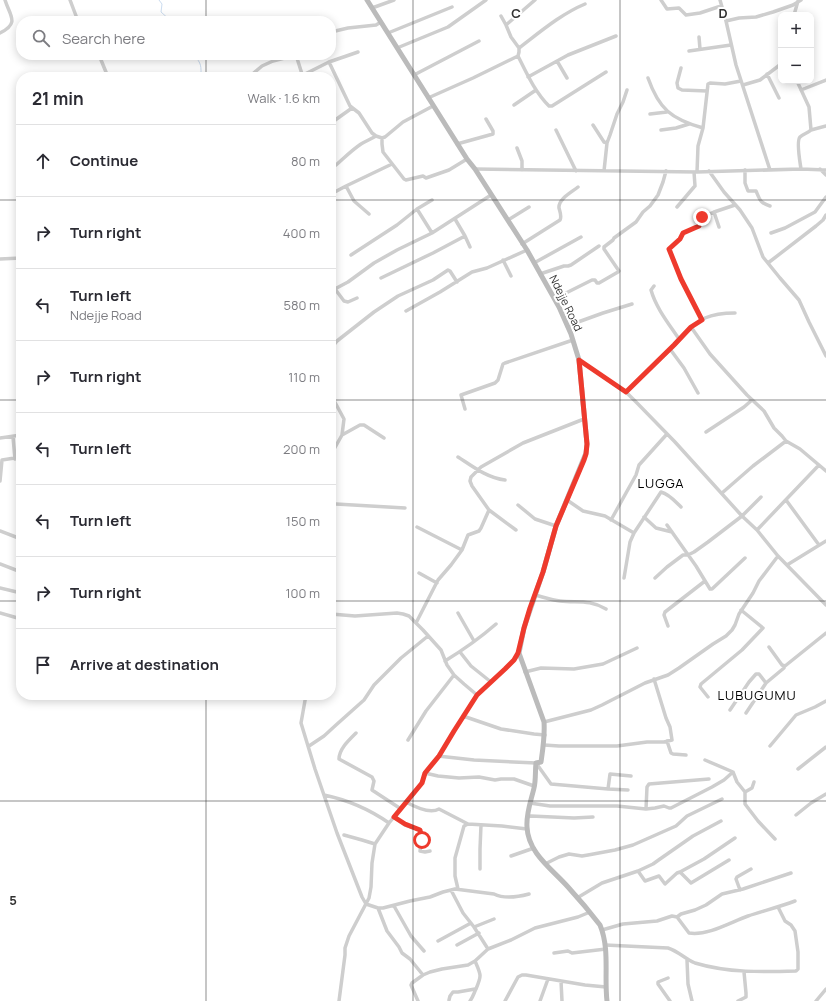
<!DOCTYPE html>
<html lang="en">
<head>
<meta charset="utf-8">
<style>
  :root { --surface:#fff; --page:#f2f2f3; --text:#2b2b33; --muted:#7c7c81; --line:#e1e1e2 }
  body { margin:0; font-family:Manrope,sans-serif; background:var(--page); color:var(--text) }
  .controls { position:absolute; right:12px; top:12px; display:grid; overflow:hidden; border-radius:8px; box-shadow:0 2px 10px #0003 }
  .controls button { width:36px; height:36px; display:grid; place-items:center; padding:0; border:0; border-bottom:1px solid var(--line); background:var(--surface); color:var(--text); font:20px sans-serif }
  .stop { position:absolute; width:12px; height:12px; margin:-9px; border:3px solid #ee3a2d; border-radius:50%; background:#fff }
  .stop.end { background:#ee3a2d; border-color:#fff; box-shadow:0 1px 4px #0008 }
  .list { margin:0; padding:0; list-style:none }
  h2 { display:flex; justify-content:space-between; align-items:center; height:52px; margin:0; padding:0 16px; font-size:17px }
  h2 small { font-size:13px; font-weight:400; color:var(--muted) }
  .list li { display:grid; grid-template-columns:26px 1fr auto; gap:12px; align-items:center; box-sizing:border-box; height:72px; padding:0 16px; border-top:1px solid var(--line) }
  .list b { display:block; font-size:15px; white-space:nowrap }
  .list p { margin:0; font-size:13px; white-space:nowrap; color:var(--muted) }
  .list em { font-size:13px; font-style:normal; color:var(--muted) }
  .icon { flex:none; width:22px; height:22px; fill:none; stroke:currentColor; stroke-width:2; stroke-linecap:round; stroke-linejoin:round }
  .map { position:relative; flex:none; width:826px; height:1001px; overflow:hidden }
  .search { position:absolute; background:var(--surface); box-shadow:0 2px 10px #0003; left:16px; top:16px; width:320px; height:44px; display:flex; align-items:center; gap:10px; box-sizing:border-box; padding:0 14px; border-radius:16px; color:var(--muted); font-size:15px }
  .panel { position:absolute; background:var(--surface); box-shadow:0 2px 10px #0003; left:16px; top:72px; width:320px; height:628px; border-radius:16px }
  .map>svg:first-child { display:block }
</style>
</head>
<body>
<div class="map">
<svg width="826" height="1001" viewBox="0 0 826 1001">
  <rect width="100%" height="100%" fill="#fff"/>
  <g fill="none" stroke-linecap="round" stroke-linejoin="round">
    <!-- stream -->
    <path stroke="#cbdcef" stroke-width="1" d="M159 0 162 4 161 12 171 21
      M194 55C202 64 201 66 201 77"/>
    <!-- street -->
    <path stroke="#cecece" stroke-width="3.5" d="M70 0 78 21
      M661 0 667 9 679 8 686 15 700 13 721 6
      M720 0 726 21 736 65 770 170
      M372 8 394 0
      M794 15 798 1
      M501 16 506 25 511 37 519 48V52L518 56C527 74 535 92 549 106H552L606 72
      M726 21 739 18 756 17 773 12 793 5 801 0
      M506 25 535 0
      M331 32 348 28 376 25 381 22
      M0 33C20 23 10 16 5 0
      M388 33 452 7
      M699 37 700 49
      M397 48 448 27 486 0
      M519 48C540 32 561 14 585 4
      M689 51 731 45
      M99 55 108 77
      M557 61 567 78
      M329 62 358 52
      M681 68 677 83 678 88 682 90 707 91
      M767 74 779 98
      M414 75 479 41
      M249 77 262 66 273 61 296 55 302 74 303 75 329 62 350 106 359 113 372 133 376 136 382 138 385 137 403 122 433 106
      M528 77 568 55 616 36
      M648 78C659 109 671 119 703 128
      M797 81 809 107 811 130C808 133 803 134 800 137 796 141 800 162 801 169
      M743 85 760 80 781 64
      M801 90 826 80
      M428 98 473 78 518 56
      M514 105 536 90
      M650 114 667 112
      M331 123 352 108
      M593 125 604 142 607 143
      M556 130 576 171
      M661 130 676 128 689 124
      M811 130 826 126
      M382 138V144L383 152 404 179 406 180 423 176 426 178 449 170 467 159
      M457 144 493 134V131L486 119
      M517 148 522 161V170
      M336 165C344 158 352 150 361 144 366 141 371 139 376 136
      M475 169 697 172 801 169 826 170
      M820 169 826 175
      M745 170V183L748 191H756C760 200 760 203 770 206
      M604 171 607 143 610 135 617 114 623 102 627 90
      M709 171 724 192 740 210 752 228 763 257 780 278 799 300 809 322 826 356
      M697 172 698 146 703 128 708 84 710 83 725 84 741 81
      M331 194 346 186
      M677 207 694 187 695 186 694 172
      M417 209 432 200
      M714 212 719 227
      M369 214 354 201 346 186 392 164
      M508 220 529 207
      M771 233 785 228 815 212 826 197
      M465 236 470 247
      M522 244 560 220C562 216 560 212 559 208 558 199 572 192 578 187
      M351 255 397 225 417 209 432 233
      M0 259 21 258
      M503 260 511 276
      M534 263 581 237
      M768 263 816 226 823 220 826 215
      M540 274 564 266H568L571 265 599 246
      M381 278 433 253 465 236 455 219
      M654 286 651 290C656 308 669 324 679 339
      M335 289 344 301 348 302 357 298
      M331 291 348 282 374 263 397 250 432 233 491 195
      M554 299 592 280H595L597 283H599L618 272 619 271 604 249V247L613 240 614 238 636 222 643 212 650 206 658 195 663 182 666 171
      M406 311 440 292 472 272 487 268 527 250
      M702 320 681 279 669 249 680 239 683 233 699 226 700 218 714 212 735 205
      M567 326 603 313 632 304
      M691 327 710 354 747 395 764 411 774 428 782 436 786 441 800 449 826 471
      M331 348 337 341 374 312 398 296 433 280 448 270 450 271 457 282
      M670 349 684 368 698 393
      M579 360 626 392 638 404 675 442 742 516 757 530 778 556 826 605
      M626 392C642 377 657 362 673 347 683 336 691 325 705 318 714 314 725 313 735 313
      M331 395 344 419 342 435 333 451 331 461
      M465 409 461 395 495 383 498 380 503 364 505 363 573 340
      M706 432 744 407 752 400
      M20 435V429L21 423
      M342 435 360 425H364L384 438
      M13 437 15 459
      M0 438 21 435
      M458 457C472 466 487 478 505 480
      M0 481 2 460 21 457
      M722 493 753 466 786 441
      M567 500 583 511 605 516 634 533 630 542 624 578
      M786 500 819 545
      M336 504 405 508
      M518 505 535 519 556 526
      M644 517 656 528 672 532
      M611 520 636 475 639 465 667 434
      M667 525 696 566 710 589H712L745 558
      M417 527 462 550
      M516 530 489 510 472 486 470 481 471 477 481 467 523 443 584 419
      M757 530 819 465
      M0 531 21 539
      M634 533 661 492C669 494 675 501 681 507
      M0 564 21 572
      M787 565 826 541
      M419 573 437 583
      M655 578 667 567 683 555H688L694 552 708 542 742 516 761 497
      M0 588 21 593
      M535 595C543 597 552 600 560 601 578 603 589 599 606 609
      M0 613 21 619
      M458 613 474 641
      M331 614 355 616 397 613 403 614 409 616 423 630 441 650 447 665 454 675 464 684 477 695
      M416 623 438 580 451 565 462 550 468 535 479 531 481 528 489 510
      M668 626 664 615 665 612 705 581
      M769 647 782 665 785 666 826 633
      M460 652 471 666 491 682
      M445 661C463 650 480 638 496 624
      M525 672 541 668 574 669 603 664 637 648
      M306 695 301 723 315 769 337 833 362 897 366 904 378 908H383L410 901 430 897 443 892 455 889 494 894C504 899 518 897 529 894
      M708 697 700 687 701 684 742 650 763 628 741 610
      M730 710 749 682 756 674H759L766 683
      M746 713 766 683 784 668V666
      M463 716 501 729 534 734 545 735
      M544 722 591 710 602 705 645 683 668 675 679 668 713 644 726 636 732 630 735 625 739 614 753 593 759 581 778 556
      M356 733C349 740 339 749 339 759L372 777 374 781 372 790 401 809
      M408 740 426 711 454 675
      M667 741 671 753 673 754 686 755
      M544 745 559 746H617L647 742H664L672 740 670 727 666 718 654 679
      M309 746 324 736 336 725 364 700 374 685 401 658 428 636
      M770 746 796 715 815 707 826 701
      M438 756 474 760 536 763 551 784 608 789 628 790
      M705 760 733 772 737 782 745 792V804L758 821 775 839
      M798 769 826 747
      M425 773 438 776 459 778 479 777 495 780 501 779H514L534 786
      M608 789 610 774 631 776
      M745 792 752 788 754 782
      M324 795C348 800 369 809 389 823
      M406 802C415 807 430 814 439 809L468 824
      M530 803 550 806H617L646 809 655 808 664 806 669 808H671L712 787 724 780 733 772
      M646 809 647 787 649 784 709 779
      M796 815 811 803 826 794
      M394 817 405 825 420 830 422 840 420 851 425 852 430 851
      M527 817 531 816 574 818 593 817
      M344 835 362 840 375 844
      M511 856 534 848
      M545 864 559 857 569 854 582 856 588 855 615 850 633 845 676 826 687 816 722 799
      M480 869V849L481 825
      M638 871 645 881 659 876 665 884 677 873 680 872 704 859 735 838
      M680 872 691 883 729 860
      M458 889 455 876V858L464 826 468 824 502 826 527 829
      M451 890 463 913 474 927 488 949
      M740 890 736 879 737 877 751 869
      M577 898 602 883 638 871 653 864 660 859 693 836 721 821
      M394 906 411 936 424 951
      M378 908 387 931 399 947 402 953 410 959 423 975
      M677 917 681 914 695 910 706 905 722 894 743 889 791 873
      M474 927 494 919
      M602 930 623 924 657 921 672 916 677 917 689 933C708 936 731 922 748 916 763 911 779 907 795 901
      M438 941 471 923
      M457 945 479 933
      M605 945 668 948C678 951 685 959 695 963 728 973 763 972 796 971L798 969V952L795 931 791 925 785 921 778 907
      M554 953 568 951 572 953 606 949
      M687 960 688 984 692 1001
      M668 978 658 982V984L670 1001
      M561 981 562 1001
      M449 1000 450 996 453 992H458L475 989
      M339 1001 345 955V948L349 936 369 898 371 887 372 863 375 844 389 823 422 783 425 773 439 756 454 731 477 695 505 669 514 660 519 653
      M418 1001 411 985 412 983 423 975 430 972 442 969 468 965 475 961 488 949 511 940 535 928 578 917 590 912
      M470 1001C473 997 474 993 476 989 482 975 481 975 475 961
      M505 1001 518 977 522 975H526L585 985 606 987
      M540 1001 548 979
      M738 1001 746 997V993L744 972
      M816 1001 826 989"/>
    <!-- secondary -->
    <path stroke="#bbb" stroke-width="5" d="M367 0 467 159 475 169 527 250 559 307 571 334 579 360 587 444 586 453 556 526 543 572 524 628 519 653 544 722C545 736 543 748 541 762L536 763C535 771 536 780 534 788 531 801 526 813 527 827 528 853 552 869 568 887 579 899 590 912 600 925 610 949 604 976 607 1001"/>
  </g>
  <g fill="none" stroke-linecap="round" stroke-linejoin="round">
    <!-- route -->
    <path stroke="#ee3a2d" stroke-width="5" d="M422 840 420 830 405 824 394 817 422 783 425 773 439 756 454 731 477 695 505 669 514 660 518 653 524 628 530 608 543 572 556 526 584 460 586 454 587 444 579 360 626 392 674 345 691 327 702 320 681 279 669 249 680 239 683 233 699 226 700 218 702 217"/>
  </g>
  <!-- grid -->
  <path fill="none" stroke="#313131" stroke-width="1" stroke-opacity="0.55" d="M206 0V21M413 0V1001M620 0V1001M206 55V77M0 200H21M331 200H826M0 400H21M331 400H826M0 601H21M331 601H826M206 695V1001M0 801H826"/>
  <g text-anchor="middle" stroke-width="4" stroke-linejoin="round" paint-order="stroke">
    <!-- street labels -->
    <g font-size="11" fill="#313131" stroke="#fff">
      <text transform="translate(566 303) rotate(64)" y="4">Ndejje Road</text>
    </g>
    <!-- quarter labels -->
    <g font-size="13" letter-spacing="1" fill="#000" stroke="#fff">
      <text x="661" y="488">LUGGA</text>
      <text x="757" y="700">LUBUGUMU</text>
    </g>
  </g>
  <g font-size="13" text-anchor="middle" font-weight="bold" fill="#313131" stroke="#fff" stroke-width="4" stroke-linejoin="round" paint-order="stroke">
    <text x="516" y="18">C</text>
    <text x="723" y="18">D</text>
    <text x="13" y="905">5</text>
  </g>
</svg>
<div class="controls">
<button>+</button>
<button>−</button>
</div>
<div class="stop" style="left:422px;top:840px"></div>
<div class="stop end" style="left:702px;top:217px"></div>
<div class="search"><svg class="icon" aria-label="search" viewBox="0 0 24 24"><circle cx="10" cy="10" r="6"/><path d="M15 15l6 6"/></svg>Search here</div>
<section class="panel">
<h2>21 min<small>Walk · 1.6 km</small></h2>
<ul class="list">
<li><svg class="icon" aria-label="ahead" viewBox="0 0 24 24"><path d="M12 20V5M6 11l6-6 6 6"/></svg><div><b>Continue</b></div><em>80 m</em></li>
<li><svg class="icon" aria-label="right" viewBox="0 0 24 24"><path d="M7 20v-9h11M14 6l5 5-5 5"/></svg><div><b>Turn right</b></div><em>400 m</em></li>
<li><svg class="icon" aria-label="left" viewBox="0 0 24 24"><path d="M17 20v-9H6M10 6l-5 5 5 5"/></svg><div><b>Turn left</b><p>Ndejje Road</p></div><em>580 m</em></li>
<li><svg class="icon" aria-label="right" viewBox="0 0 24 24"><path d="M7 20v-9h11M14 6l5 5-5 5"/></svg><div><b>Turn right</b></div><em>110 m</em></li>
<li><svg class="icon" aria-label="left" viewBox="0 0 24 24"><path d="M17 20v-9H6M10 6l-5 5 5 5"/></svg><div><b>Turn left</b></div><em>200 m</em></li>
<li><svg class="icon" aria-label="left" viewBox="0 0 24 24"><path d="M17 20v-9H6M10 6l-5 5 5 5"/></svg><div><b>Turn left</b></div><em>150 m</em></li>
<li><svg class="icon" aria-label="right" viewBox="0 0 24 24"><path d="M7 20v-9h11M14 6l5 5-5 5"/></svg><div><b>Turn right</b></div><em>100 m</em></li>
<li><svg class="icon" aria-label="arrive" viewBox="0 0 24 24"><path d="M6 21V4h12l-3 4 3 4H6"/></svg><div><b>Arrive at destination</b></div></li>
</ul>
</section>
</div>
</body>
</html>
